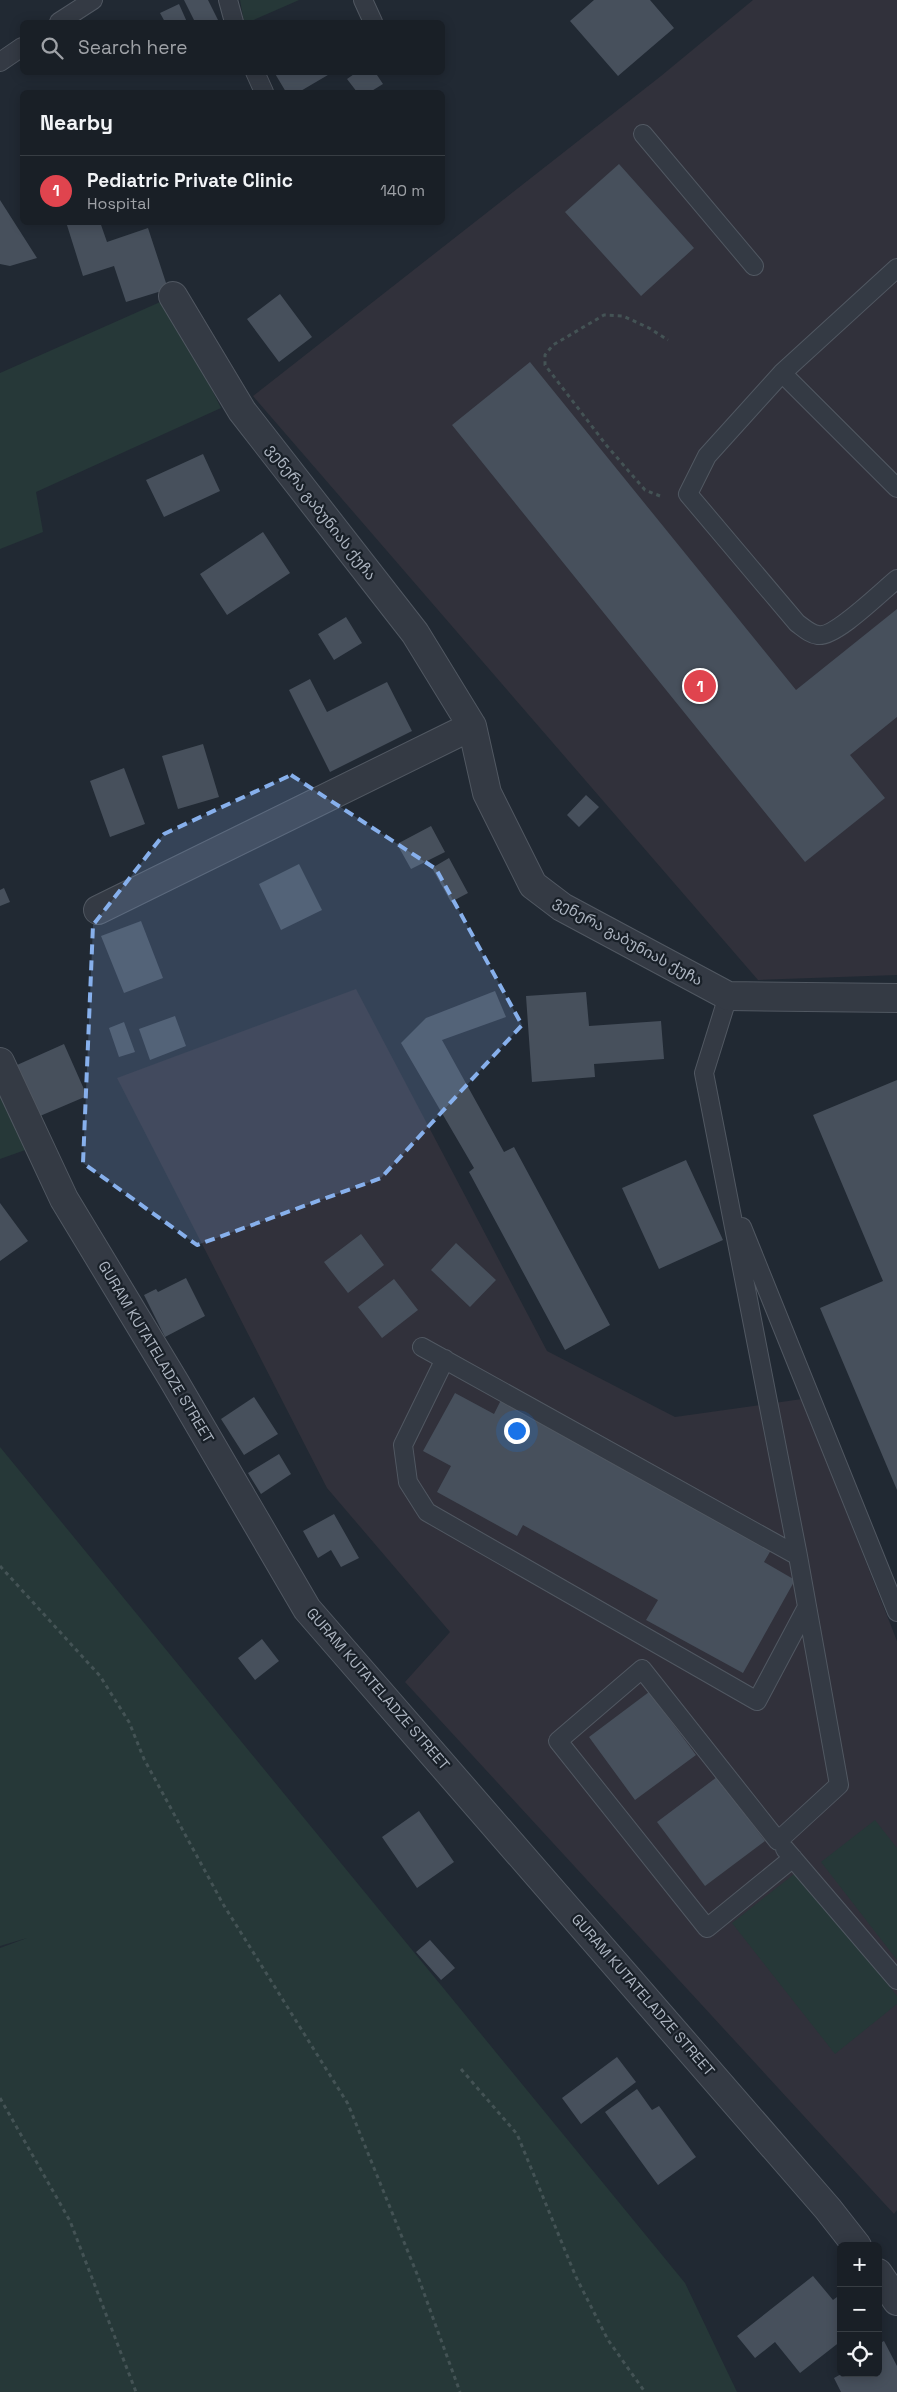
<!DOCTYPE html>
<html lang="en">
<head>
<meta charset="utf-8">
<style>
  :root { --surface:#191f26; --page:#262c32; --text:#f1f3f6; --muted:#9fa2a7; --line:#373d43; --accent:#bca0f2 }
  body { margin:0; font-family:"Space Grotesk","Noto Sans Georgian",sans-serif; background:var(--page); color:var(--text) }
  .controls { position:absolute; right:15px; bottom:15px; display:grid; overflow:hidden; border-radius:8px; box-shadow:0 2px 12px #0003 }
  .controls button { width:45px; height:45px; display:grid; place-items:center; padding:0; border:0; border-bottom:1px solid var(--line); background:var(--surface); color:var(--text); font:25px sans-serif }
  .you { position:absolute; left:516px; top:1430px; width:18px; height:18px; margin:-12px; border:4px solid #fff; border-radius:50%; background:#1a73e8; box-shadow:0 0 0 8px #1a73e833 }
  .badge { display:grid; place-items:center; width:32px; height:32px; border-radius:50%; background:var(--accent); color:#fff; font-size:16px; font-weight:700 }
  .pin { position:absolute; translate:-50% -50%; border:2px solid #fff; box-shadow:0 1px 5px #0006 }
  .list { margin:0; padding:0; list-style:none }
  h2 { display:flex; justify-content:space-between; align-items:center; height:65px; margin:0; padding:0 20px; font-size:21px }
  h2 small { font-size:16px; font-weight:400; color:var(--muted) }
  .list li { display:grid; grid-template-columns:32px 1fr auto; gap:15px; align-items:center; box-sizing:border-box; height:70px; padding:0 20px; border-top:1px solid var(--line) }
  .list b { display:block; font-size:19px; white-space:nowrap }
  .list p { margin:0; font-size:16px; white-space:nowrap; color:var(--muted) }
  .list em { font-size:16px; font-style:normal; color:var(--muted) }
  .icon { flex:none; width:28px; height:28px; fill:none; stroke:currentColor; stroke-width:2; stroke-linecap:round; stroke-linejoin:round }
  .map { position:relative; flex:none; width:897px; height:2392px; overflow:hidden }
  .search { position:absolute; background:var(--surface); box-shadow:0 2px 12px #0003; left:20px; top:20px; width:425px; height:55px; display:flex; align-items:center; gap:12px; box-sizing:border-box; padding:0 18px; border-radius:8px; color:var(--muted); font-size:19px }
  .panel { position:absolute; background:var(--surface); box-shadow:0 2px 12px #0003; left:20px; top:90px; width:425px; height:135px; border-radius:8px }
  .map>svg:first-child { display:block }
</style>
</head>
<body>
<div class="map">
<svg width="897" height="2392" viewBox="0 0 897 2392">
  <rect width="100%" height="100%" fill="#212933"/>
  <!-- medical -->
  <path fill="#31313b" d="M753 0H897V975L758 980 253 396 661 76Z
    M356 989 547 1351 675 1417 802 1399 897 1641V2210L894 2214 405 1682 450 1632 327 1488 117 1078Z"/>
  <!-- green -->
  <path fill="#263838" d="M240 0H299L249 22H244Z
    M167 299 221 408 36 492 43 532 0 549V373Z
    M0 1089 28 1149 0 1159Z
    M0 1447 685 2283 737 2392H0V1948L27 1938 0 1946Z
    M875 1820 897 1848V1960L821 1862Z
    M798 1871 897 1996V2004L835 2054 732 1923Z"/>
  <!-- building -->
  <path fill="#47505c" d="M184 0H208L219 22H195Z
    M594 0H650L674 28 618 76 570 21Z
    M179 4 187 22H165L160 13Z
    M274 72H333L299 92H286Z
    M357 72H375L383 84 370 92H357L347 79Z
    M619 164 694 248 641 296 565 212Z
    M0 200 37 258 10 266 0 264Z
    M66 222H100L107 242 148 228 168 289 126 302 114 266 83 276Z
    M280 294 312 337 279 362 247 319Z
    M530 362 796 690 897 609V717L850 755 885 798 805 862 452 425Z
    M203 454 220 491 164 517 146 480Z
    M263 532 290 573 227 615 200 574Z
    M346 617 362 643 334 660 318 634Z
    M310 679 327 712 387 682 412 731 330 772 289 690Z
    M203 744 219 797 178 809 162 756Z
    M124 768 145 824 110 837 90 781Z
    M586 795 599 807 579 827 567 815Z
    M431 826 445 852 411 869 397 844Z
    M449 858 468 893 451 902 432 868Z
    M299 864 322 910 281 930 259 884Z
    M4 888 10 902 0 906V890Z
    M141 921 163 978 124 993 101 936Z
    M495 991 506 1017 442 1040 504 1152 514 1147 610 1325 565 1350 469 1172 474 1168 401 1043 426 1018Z
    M586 992 589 1026 661 1021 664 1059 594 1064 595 1077 532 1082 526 996Z
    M175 1016 186 1046 150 1060 139 1029Z
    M124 1022 135 1052 119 1057 109 1028Z
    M64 1044 87 1096 40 1116 17 1065Z
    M897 1080V1490L820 1308 883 1281 813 1115Z
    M686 1160 723 1240 659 1269 622 1188Z
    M0 1203 28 1241 0 1261Z
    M361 1234 384 1265 348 1293 324 1262Z
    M456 1243 496 1280 470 1307 431 1270Z
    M186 1278 205 1316 165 1337 144 1295 156 1289 158 1292Z
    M394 1279 418 1310 382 1338 358 1307Z
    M455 1393 494 1414 501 1400 771 1550 764 1562 795 1580 743 1673 646 1620 658 1600 523 1525 517 1536 437 1492 451 1466 423 1451Z
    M254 1397 278 1434 244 1455 221 1419Z
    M279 1454 291 1474 261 1494 248 1473Z
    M334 1514 359 1558 341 1567 331 1550 318 1558 303 1531Z
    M262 1639 279 1661 255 1680 238 1658Z
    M649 1692 696 1755 635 1800 589 1737Z
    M717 1777 765 1841 705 1886 657 1822Z
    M419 1811 454 1862 417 1888 382 1837Z
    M430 1940 455 1968 441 1980 416 1952Z
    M617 2057 636 2082 581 2124 562 2098Z
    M637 2089 652 2110 659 2106 696 2157 658 2185 605 2112Z
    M813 2276 833 2300 841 2294V2341L800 2373 775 2342 755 2358 737 2336Z
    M884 2341 897 2366V2392H841L834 2378 843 2373H878V2344Z"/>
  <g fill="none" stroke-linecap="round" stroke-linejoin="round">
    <!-- lane casing -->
    <g stroke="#515862" stroke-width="20">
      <path id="lane" d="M228 0 234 22
        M363 0 373 22
        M59 22 93 0
        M0 62 22 47
        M255 72 264 92
        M643 134 754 266
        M897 268 782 373 707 456 688 494 797 623C804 628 810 634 818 635 835 638 882 591 897 579
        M782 373 897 488
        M728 996 704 1073 798 1556
        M742 1227 897 1612
        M422 1347 798 1556 839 1785 778 1841 642 1669 558 1741 707 1928 793 1858
        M445 1359 403 1445 408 1482 427 1512 757 1701 807 1607
        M785 1849 897 1980"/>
    </g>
    <!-- street casing -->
    <g stroke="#515862" stroke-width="30">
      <path id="street" d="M173 296 242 411 415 633 472 726 487 793 533 885 562 907 728 996 897 998
        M98 910 472 726
        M0 1062 64 1199 174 1381 307 1609 828 2209 857 2246
        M878 2273 897 2301"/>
    </g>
    <!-- path -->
    <path stroke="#445355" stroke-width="3" stroke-dasharray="4 4" stroke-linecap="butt" d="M660 496 645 490 607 446 545 365V355L553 345 604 315 623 316 649 328 668 340
      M0 1566 100 1676 129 1722 144 1759 223 1904 348 2104 417 2274 460 2392
      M461 2069 517 2134 576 2277 608 2340 645 2392
      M0 2098 70 2221 136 2392"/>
    <!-- lane -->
    <use href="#lane" stroke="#343a44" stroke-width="18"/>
    <!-- street -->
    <use href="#street" stroke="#343a44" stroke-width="28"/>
  </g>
  <!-- marked area -->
  <path fill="#87b0ec" fill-opacity="0.2" stroke="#87b0ec" stroke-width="4" stroke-dasharray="10 6" stroke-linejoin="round" d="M291 775 436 869 522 1025 381 1178 197 1245 83 1163 93 925 164 834Z"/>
  <g text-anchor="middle" stroke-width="4.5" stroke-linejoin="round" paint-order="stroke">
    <!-- street labels -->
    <g font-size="15" fill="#adb5c1" stroke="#192028">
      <text transform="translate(321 512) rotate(52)" y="5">ვენერა გაბუნიას ქუჩა</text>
      <text transform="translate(628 941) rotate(29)" y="5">ვენერა გაბუნიას ქუჩა</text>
      <text transform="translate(156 1352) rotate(59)" y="5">GURAM KUTATELADZE STREET</text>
      <text transform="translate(378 1689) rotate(49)" y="5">GURAM KUTATELADZE STREET</text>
      <text transform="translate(643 1995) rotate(49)" y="5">GURAM KUTATELADZE STREET</text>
    </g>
  </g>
</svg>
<div class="controls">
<button>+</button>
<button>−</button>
<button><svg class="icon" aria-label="locate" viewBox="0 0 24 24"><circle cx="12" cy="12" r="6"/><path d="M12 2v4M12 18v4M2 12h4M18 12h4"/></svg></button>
</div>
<div class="you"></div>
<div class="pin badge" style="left:700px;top:686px;background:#e0444e">1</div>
<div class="search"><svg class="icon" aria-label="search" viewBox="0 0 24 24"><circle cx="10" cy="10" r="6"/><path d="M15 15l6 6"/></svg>Search here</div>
<section class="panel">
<h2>Nearby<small></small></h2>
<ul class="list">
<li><span class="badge" style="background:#e0444e">1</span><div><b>Pediatric Private Clinic</b><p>Hospital</p></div><em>140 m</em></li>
</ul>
</section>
</div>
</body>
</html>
